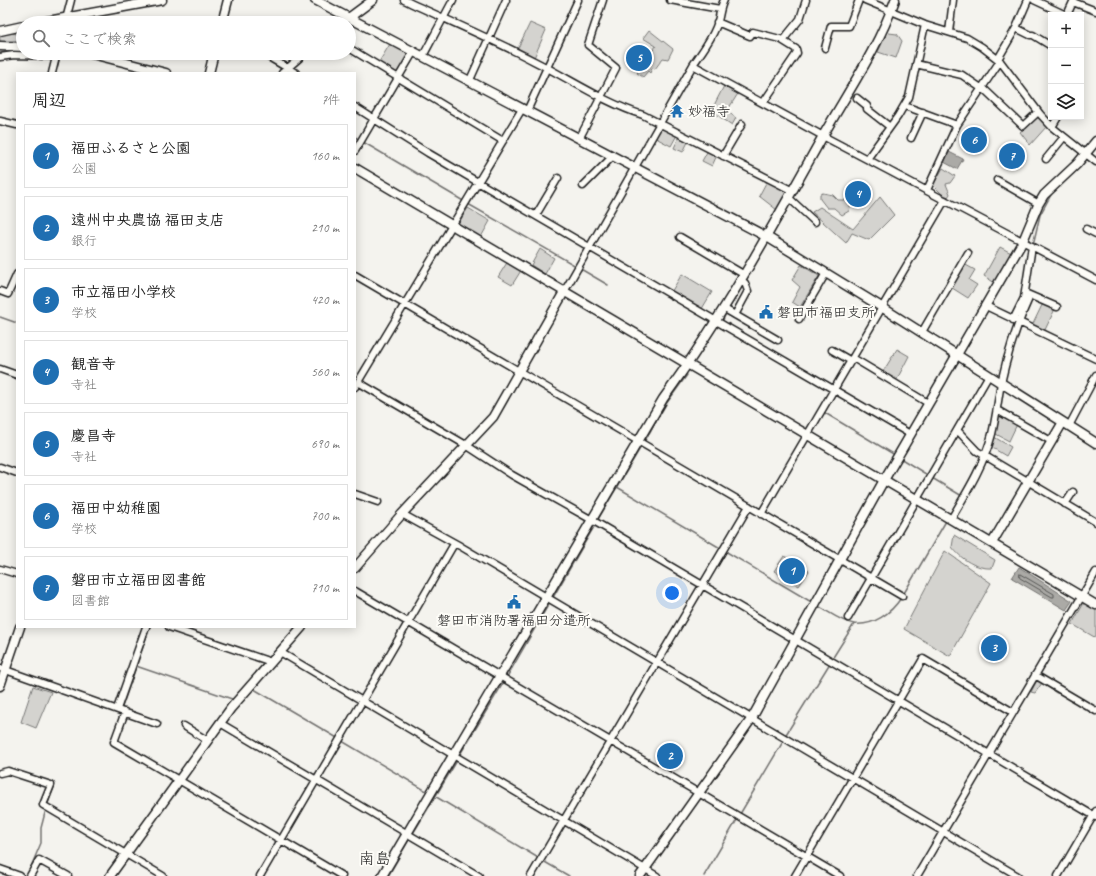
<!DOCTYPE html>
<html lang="ja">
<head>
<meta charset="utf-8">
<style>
  :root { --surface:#fff; --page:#f2f2f2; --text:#222; --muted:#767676; --line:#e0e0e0; --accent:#1f6fb2 }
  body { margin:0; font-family:Caveat,"Klee One",sans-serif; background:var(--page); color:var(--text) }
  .controls { position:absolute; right:12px; top:12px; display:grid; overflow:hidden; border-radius:0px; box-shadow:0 2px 10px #0003 }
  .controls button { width:36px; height:36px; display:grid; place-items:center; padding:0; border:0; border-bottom:1px solid var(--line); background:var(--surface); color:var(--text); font:20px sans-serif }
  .you { position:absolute; left:672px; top:593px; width:14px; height:14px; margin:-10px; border:3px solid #fff; border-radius:50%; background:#1a73e8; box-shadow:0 0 0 6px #1a73e833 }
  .badge { display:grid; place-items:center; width:26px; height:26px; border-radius:50%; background:var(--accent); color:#fff; font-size:13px; font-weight:700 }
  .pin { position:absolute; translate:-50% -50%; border:2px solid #fff; box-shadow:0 1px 4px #0006 }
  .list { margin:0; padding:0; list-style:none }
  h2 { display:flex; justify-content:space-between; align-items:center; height:52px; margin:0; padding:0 16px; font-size:17px }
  h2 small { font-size:13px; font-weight:400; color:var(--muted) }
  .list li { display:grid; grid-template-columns:26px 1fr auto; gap:12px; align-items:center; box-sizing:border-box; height:64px; margin:0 8px 8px; padding:0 8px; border:1px solid var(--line); border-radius:0px }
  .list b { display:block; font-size:15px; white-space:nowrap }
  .list p { margin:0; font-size:13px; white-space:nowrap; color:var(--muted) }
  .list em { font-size:13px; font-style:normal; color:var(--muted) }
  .icon { flex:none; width:22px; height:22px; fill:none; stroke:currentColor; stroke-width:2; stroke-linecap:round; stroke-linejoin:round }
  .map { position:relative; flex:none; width:1096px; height:876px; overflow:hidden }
  .search { position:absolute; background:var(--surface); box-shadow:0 2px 10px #0003; left:16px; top:16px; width:340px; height:44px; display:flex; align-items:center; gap:10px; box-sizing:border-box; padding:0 14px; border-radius:22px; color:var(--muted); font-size:15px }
  .panel { position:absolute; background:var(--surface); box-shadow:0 2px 10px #0003; left:16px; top:72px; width:340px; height:556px; border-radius:0px }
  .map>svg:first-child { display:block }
</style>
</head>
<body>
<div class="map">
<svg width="1096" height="876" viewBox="0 0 1096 876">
  <rect width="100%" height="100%" fill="#f4f3ee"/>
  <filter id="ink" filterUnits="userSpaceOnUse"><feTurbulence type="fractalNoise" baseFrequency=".025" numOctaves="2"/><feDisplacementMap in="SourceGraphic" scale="8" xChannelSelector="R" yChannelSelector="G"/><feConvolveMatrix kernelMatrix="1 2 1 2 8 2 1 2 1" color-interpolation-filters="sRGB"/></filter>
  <g filter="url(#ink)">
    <!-- green -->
    <path fill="#d4d3cf" stroke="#787876" d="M530 23 546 30 533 60 516 52Z
      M649 30 673 49 668 59 663 58 655 69 652 68 650 73 648 71 643 77 637 73 656 46 643 38Z
      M11 33 23 35V40L0 42V35Z
      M889 33 897 34 902 41 896 58 878 52 885 37Z
      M390 44 411 56 400 75 379 62Z
      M725 84 739 92 727 111 736 118 732 125 711 111Z
      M1038 116 1047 126 1030 145 1020 132Z
      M660 126 677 135 671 146 654 137Z
      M679 137 688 142 683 152 674 148Z
      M708 150 717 155 712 166 702 161Z
      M943 168 955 176 950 183 946 184 950 194 948 197 942 194 933 185Z
      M767 181 787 191 777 210 759 196Z
      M823 193 833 195 838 200H848L851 203 849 211 842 215 834 208H827L820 199V194Z
      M880 197 894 215 869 240 852 233 846 243 812 212 820 207 853 229Z
      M468 208 490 221 481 237 458 224Z
      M1000 247 1015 255 998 285 984 276Z
      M540 249 554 258 545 274 531 265Z
      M508 261 522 269 512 285 498 277Z
      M962 263 975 270 969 280 977 285 968 298 949 286Z
      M801 265 819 276 800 307 792 302 800 287 792 280Z
      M682 274 712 292 700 312 670 294Z
      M1043 303 1055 309 1043 334 1031 328Z
      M897 349 909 356 895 383 881 375Z
      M997 410 1018 422 1009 441 994 433Z
      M994 437 1011 447 1006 456 991 447Z
      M954 535 995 560 992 568C976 569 961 559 952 547Z
      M945 551 991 583 950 656 904 629Z
      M784 556 809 571 799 586 774 571Z
      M1084 603 1096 610V638L1072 624Z
      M1038 678 1061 694 1056 693 1042 683 1035 693 1031 692Z
      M33 686 51 692 36 728 21 722Z"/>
    <!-- water -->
    <path fill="#abaaa6" stroke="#72716f" d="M949 152 963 159 957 169 944 162Z
      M1019 567 1072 601 1066 610 1012 578Z"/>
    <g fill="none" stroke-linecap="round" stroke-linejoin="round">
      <!-- shore -->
      <path stroke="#555553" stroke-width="1" d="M1020 574 1054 594V597H1052L1020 578Z"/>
      <!-- stream -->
      <path stroke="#72716f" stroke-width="1.5" d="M355 137 360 140
        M363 142 465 202
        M468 204 576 266
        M1033 245 1040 215 1052 193
        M579 268 608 285
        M728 310 739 291
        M0 317 17 323
        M723 320 726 313
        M1013 330 1016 322
        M825 413 895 455
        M644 442 666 404 687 375
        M983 452 988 439
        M900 458 929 476
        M978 463 981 456
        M932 478 962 496
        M617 487 722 549
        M949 516 956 505
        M597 521 642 445
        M725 551 813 603
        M903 595 946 521
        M552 599 595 525
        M818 606C829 612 842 622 854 624 874 626 891 613 901 598
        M832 659 854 624
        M136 666 232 699
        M507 677 550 602
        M254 689 339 739
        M121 710 150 627
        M785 736 830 663
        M342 741 428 792
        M459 756 505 680
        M433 795 540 859
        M47 806 54 787
        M740 814 784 740
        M412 835 458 759
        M543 861 569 876
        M27 876 41 843V828L46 809
        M388 876 410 838
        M704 876 738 818"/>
      <!-- street casing -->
      <g stroke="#1c1c1c" stroke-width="9">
        <path id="street" d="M404 0C447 20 492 39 534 61 570 79 605 103 643 115L793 191
          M670 0 720 9
          M865 0 925 25 967 38 982 47 1000 61 1040 114 1052 127 1096 162
          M1034 0 1066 15
          M1067 15 1073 2 1096 11
          M717 22 750 36 753 32 780 39 796 49 797 53 763 103
          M65 23 71 0
          M342 23 350 17
          M1016 28 1030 35H1033L1051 46
          M949 32 953 0
          M783 40 800 19 806 0
          M349 48 503 141
          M825 48 831 26H849L859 0
          M262 53 296 73
          M423 56 453 0
          M0 57 14 55 56 56
          M998 59 1016 28 1028 0
          M916 64 962 75 981 88
          M693 65 823 136 1096 280
          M52 73 57 53
          M282 73 305 53
          M470 80 506 0
          M982 87 1023 126 1038 112
          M857 98 867 106V109L890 127
          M905 106 957 125
          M355 107 428 153 910 434
          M527 111 578 0
          M0 121 17 125
          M1052 127 1058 117
          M911 138 923 112
          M579 139 616 68 588 45 603 0
          M355 151 414 51
          M723 156 742 124
          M867 159 898 116 909 97 925 25
          M1046 159 1064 137
          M997 180 1039 204
          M583 186 613 156
          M927 190 957 125 1000 61
          M789 198 815 222
          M536 215 558 178
          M1086 229 1096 234
          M680 237 743 274
          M355 275 902 596
          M0 291 8 294 17 274
          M564 292 693 65C701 53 711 40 716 27 720 18 719 10 724 0
          M1027 294 1057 307
          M986 306 1096 359
          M723 308 778 340
          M735 315 748 291 745 283 740 280
          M799 319 826 273
          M1013 320 1024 298 1032 246
          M922 332 968 253
          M832 350 851 361
          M853 358 928 403
          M0 369 17 375
          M358 382 466 445 512 475 592 520 1096 817
          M355 387 522 109
          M997 410 1051 441
          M1069 426 1096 375
          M958 431 977 451 1096 522
          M0 467 17 473
          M355 494 378 502
          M1065 504 1073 492
          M402 514 460 546 1018 876
          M761 514 945 200
          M951 519C967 492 984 465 992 434 996 417 998 400 1001 383 1008 352 1017 324 1030 296
          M0 569 17 574
          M355 591 840 876
          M848 618 989 375
          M169 627 271 662
          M280 652 657 876
          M0 668 157 724
          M1035 675 1096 711
          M117 709 146 627
          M125 712 114 742 342 876
          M220 723 479 876
          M184 726 208 741
          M0 773 8 771 51 785 43 805 163 876
          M0 869 20 876
          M30 876 39 860 68 876
          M260 876 454 544
          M531 876 749 506
          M795 876 923 659 1013 712
          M917 876 1096 572
          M1058 876 1096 811"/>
      </g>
      <!-- secondary casing -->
      <g stroke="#1c1c1c" stroke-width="11">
        <path id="secondary" d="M315 0 767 237 883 308 1096 443
          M350 17 373 0
          M37 23 162 0
          M222 23 228 0
          M0 31 23 26
          M0 46 23 47
          M88 53 166 73
          M209 73 214 53
          M355 168 1096 605
          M992 543 1063 422
          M355 568 402 514 493 417 564 292
          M0 686 20 627
          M110 876 231 708 302 627
          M382 876 663 399C724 315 774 224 824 134 849 90 878 48 895 0
          M640 876 752 718 884 480 1023 241 1038 205 1044 195 1077 164 1096 141"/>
      </g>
      <!-- street -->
      <use href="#street" stroke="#fdfcf7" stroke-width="6"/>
      <!-- secondary -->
      <use href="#secondary" stroke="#fdfcf7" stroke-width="8"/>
    </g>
  </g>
  <!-- icons -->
  <defs>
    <g id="temple-bare" transform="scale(1.08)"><path d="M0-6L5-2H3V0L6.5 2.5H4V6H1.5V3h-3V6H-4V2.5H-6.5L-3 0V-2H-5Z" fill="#1f6fb2" stroke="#fdfcf7" stroke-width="2.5" paint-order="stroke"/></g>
    <g id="civic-bare" transform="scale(1.08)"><path d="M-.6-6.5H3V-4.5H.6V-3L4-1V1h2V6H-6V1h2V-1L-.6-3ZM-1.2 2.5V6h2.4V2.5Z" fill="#1f6fb2" stroke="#fdfcf7" stroke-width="2.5" paint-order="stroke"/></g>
  </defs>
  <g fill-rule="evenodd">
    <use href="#temple-bare" x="677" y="111"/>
    <use href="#civic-bare" x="766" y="312"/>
    <use href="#civic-bare" x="514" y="602"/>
  </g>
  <g text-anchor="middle" stroke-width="4" stroke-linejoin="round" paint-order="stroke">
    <!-- poi labels -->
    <g font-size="14" fill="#1c1c1c" stroke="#fdfcf7" text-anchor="start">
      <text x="688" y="116">妙福寺</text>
      <text x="777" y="317">磐田市福田支所</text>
      <text x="514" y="625" text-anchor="middle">磐田市消防署福田分遣所</text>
    </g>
    <!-- quarter labels -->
    <g font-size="16" fill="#1c1c1c" stroke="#fdfcf7">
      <text x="375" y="864">南島</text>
    </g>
  </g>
</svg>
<div class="controls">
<button>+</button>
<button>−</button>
<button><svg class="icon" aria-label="layers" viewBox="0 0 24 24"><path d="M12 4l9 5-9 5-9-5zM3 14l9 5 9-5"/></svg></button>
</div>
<div class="you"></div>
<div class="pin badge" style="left:792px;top:571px">1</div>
<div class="pin badge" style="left:670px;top:756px">2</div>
<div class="pin badge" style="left:994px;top:648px">3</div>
<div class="pin badge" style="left:858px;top:194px">4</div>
<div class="pin badge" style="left:639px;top:58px">5</div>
<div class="pin badge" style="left:974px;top:140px">6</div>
<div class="pin badge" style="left:1012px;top:156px">7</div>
<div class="search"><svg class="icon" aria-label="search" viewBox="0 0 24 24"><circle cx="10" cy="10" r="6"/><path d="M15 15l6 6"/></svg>ここで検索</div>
<section class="panel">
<h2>周辺<small>7件</small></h2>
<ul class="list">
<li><span class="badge">1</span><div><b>福田ふるさと公園</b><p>公園</p></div><em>160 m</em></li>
<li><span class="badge">2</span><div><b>遠州中央農協 福田支店</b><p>銀行</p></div><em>210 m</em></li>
<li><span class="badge">3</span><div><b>市立福田小学校</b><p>学校</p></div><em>420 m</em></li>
<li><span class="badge">4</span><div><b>観音寺</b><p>寺社</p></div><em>560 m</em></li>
<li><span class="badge">5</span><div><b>慶昌寺</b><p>寺社</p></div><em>690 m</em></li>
<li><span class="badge">6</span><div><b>福田中幼稚園</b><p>学校</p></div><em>700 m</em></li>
<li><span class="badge">7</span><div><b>磐田市立福田図書館</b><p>図書館</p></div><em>710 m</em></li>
</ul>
</section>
</div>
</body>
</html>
